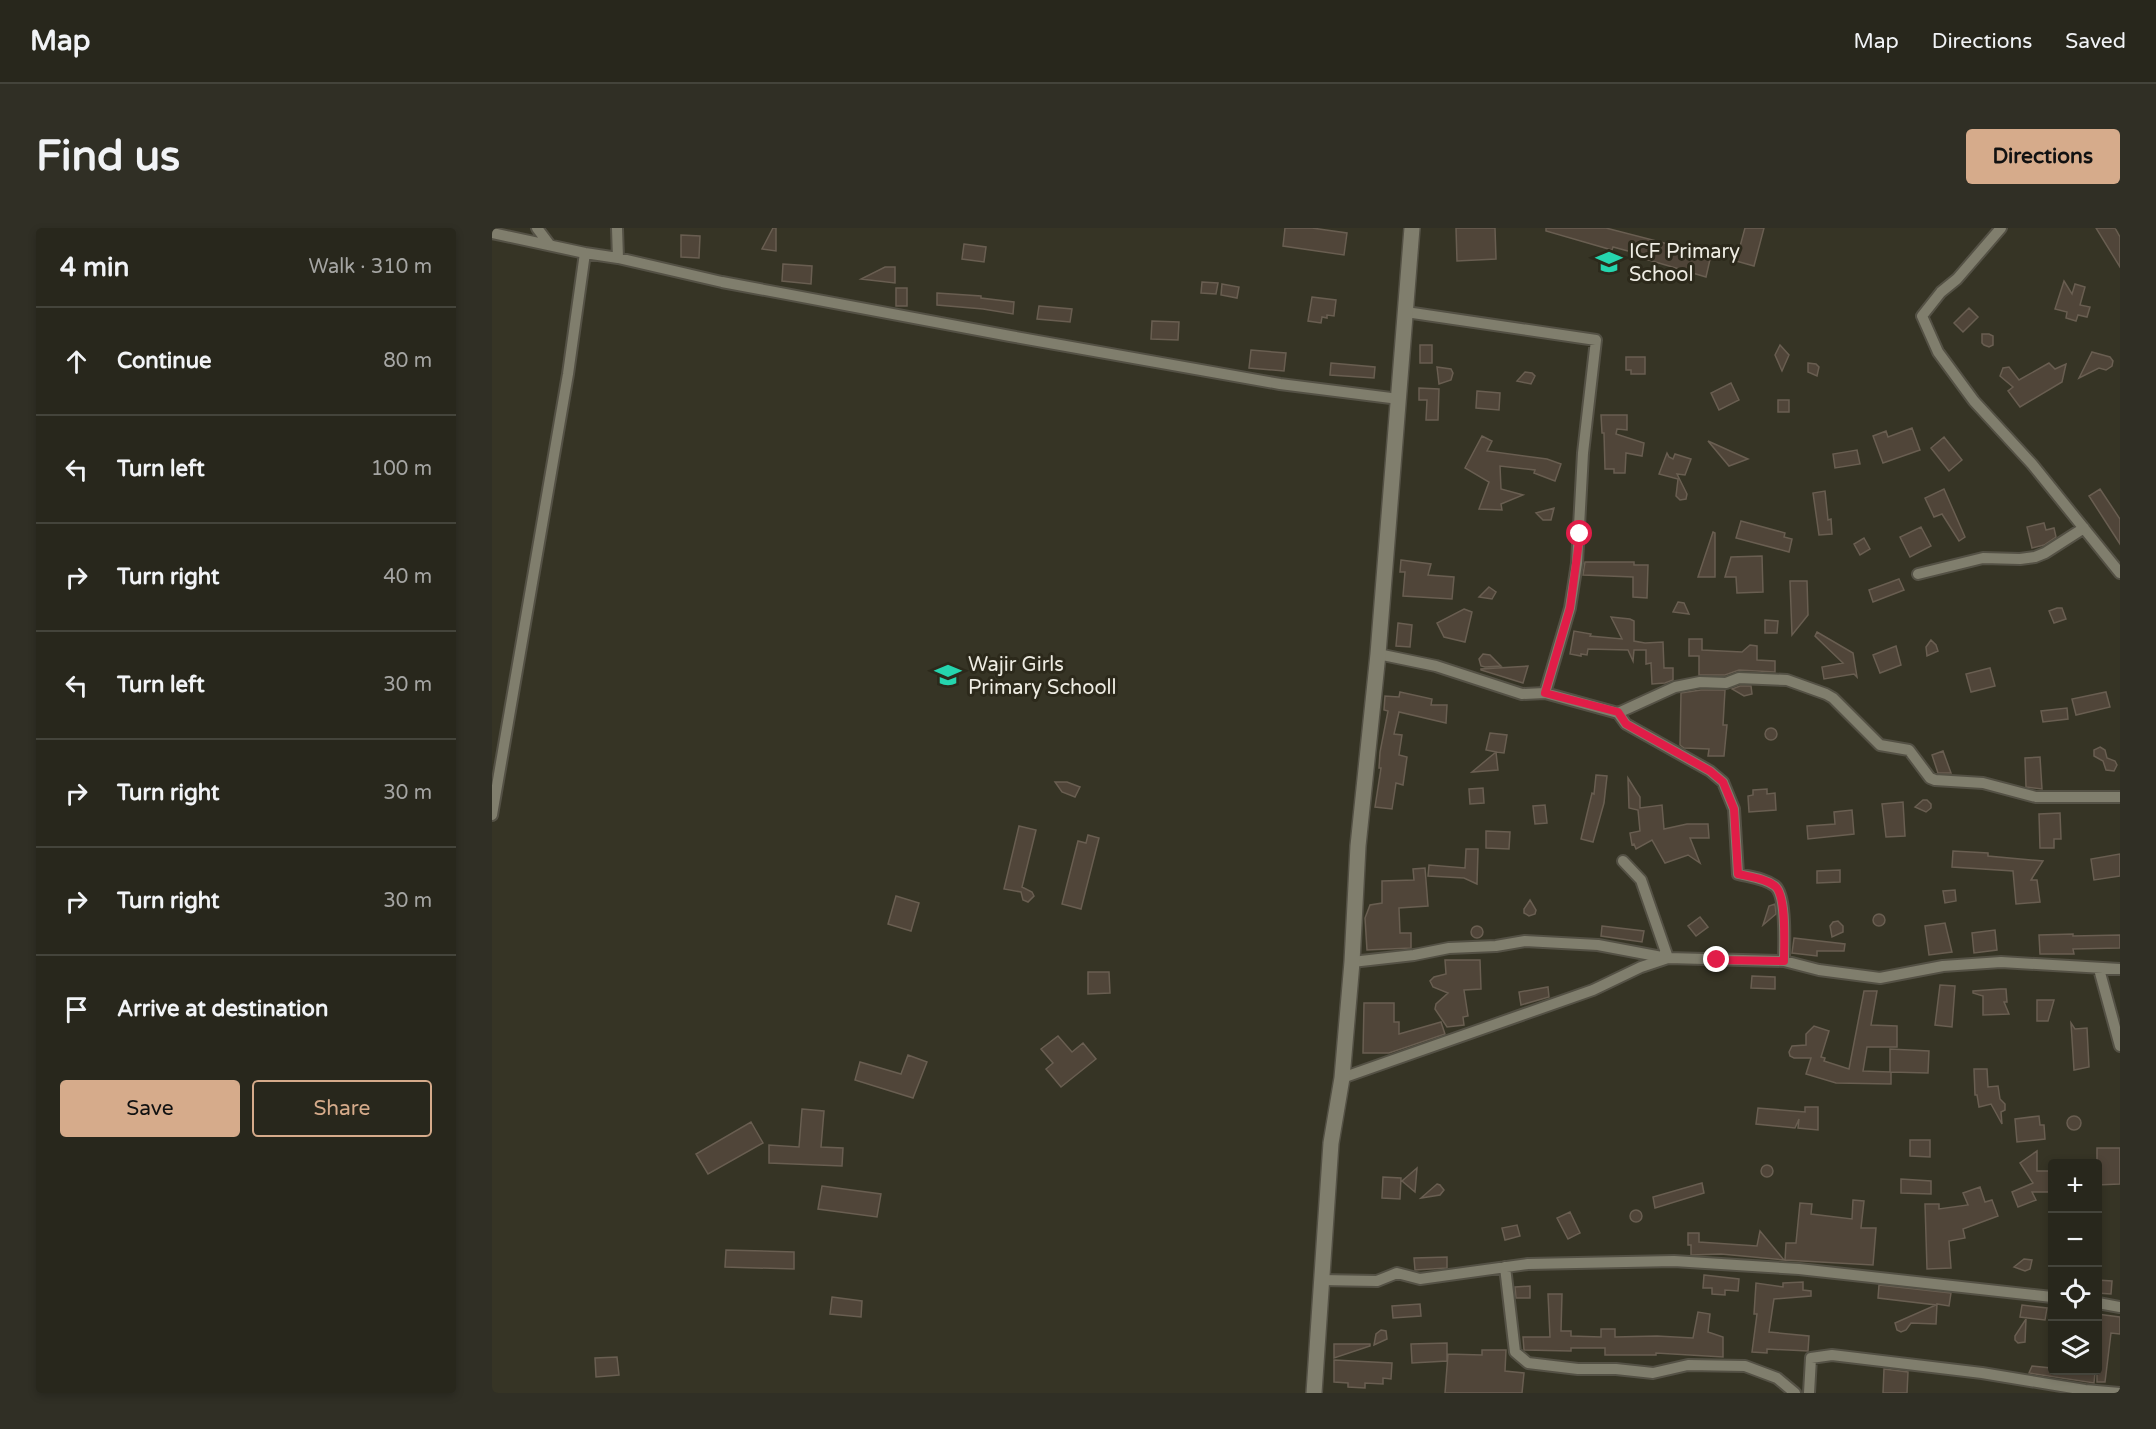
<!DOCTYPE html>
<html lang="en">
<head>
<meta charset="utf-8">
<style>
  :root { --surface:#28271c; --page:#302f25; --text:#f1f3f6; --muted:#a5a5a3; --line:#44443b; --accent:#d6ab8b }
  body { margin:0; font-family:"Varela Round",sans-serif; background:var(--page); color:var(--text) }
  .controls { position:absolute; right:18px; bottom:18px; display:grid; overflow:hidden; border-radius:6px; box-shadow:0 3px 9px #0003 }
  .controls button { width:54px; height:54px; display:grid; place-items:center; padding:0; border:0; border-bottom:2px solid var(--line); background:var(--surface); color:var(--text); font:30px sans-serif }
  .stop { position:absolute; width:18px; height:18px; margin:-14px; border:4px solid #e11d48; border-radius:50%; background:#fff }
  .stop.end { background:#e11d48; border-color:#fff; box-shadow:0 2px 6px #0008 }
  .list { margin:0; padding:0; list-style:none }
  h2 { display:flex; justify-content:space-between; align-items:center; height:78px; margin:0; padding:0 24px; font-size:26px }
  h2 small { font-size:20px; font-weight:400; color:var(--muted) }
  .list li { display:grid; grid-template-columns:39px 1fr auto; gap:18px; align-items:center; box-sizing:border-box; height:108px; padding:0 24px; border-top:2px solid var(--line) }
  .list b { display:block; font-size:22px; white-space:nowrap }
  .list em { font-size:20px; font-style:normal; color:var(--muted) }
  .actions { display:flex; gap:12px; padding:18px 24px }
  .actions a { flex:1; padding:14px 0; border:2px solid var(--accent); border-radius:6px; text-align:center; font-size:21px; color:var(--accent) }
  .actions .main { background:var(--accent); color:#111 }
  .icon { flex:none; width:33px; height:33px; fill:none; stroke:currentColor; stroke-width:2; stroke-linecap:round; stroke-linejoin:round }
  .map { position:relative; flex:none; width:1628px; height:1165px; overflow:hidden; border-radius:6px }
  header { display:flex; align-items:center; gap:36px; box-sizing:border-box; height:84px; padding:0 30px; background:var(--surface); border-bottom:2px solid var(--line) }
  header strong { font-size:28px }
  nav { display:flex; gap:33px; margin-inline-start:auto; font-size:21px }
  .intro { display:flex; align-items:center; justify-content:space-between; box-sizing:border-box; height:144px; padding:0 36px }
  h1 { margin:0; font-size:42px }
  .button { padding:15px 27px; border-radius:6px; background:var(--accent); color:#111; font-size:21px; font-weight:700 }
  main { display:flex; gap:36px; padding:0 36px }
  aside { flex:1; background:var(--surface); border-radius:6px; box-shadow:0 3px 9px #0003 }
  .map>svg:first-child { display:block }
</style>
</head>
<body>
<header>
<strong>Map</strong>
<nav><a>Map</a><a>Directions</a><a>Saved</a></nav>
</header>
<div class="intro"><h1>Find us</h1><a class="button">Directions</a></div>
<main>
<aside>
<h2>4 min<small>Walk · 310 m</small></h2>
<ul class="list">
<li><svg class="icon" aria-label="ahead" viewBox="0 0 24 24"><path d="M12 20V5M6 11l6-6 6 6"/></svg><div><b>Continue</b></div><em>80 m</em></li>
<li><svg class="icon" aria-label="left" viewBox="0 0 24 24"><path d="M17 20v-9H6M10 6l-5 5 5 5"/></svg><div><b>Turn left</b></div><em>100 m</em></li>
<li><svg class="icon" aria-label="right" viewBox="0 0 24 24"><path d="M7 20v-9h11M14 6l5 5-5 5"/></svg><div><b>Turn right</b></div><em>40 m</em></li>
<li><svg class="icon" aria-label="left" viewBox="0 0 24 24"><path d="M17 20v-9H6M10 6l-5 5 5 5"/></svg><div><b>Turn left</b></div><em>30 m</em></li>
<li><svg class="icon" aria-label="right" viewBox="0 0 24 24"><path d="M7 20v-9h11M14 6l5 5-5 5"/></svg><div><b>Turn right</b></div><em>30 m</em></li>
<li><svg class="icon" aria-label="right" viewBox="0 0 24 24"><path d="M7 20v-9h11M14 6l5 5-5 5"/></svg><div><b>Turn right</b></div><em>30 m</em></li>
<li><svg class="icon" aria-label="arrive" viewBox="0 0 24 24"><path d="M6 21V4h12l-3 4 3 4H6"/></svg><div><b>Arrive at destination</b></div></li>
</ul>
<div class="actions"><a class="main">Save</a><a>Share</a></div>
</aside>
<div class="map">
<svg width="1628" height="1165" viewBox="0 0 1628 1165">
  <rect width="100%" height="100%" fill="#363425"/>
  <!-- building -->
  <path fill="#504539" stroke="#695e51" stroke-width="1.5" d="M281 0H284V23L270 21Z
    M793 0H820L855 5 852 27 791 18Z
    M964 0H1003L1004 31 965 33Z
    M1054 0H1114L1219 27 1214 49 1150 30 1151 27 1121 19 1120 22 1054 3Z
    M1253 0H1272L1262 38 1244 33Z
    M1604 0H1623L1628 9V39Z
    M189 7 208 8 207 30 189 29Z
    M472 16 494 19 492 34 470 31Z
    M291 36 320 38 319 56 290 53Z
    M393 39H403V55L369 51Z
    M1572 53 1580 66 1583 56 1593 59 1588 77 1598 79 1595 89 1586 87 1584 93 1574 90 1575 84 1563 81Z
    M710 54 726 55 724 66 709 65Z
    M730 56 747 59 745 70 729 67Z
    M404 60H415V78H404Z
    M445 65 489 68V70L522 74 521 86 491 81 445 77Z
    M820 69 844 72 842 88 835 87V90L830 89 829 95 816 93Z
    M547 78 580 81 578 94 545 91Z
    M1477 80 1486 89 1471 104 1462 95Z
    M660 93 687 94 686 112 659 111Z
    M1490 106H1497L1501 108V117L1497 119 1492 117 1490 115Z
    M928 117H940V135H928Z
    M1288 117 1297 127 1290 143 1283 127Z
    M759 122 794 125 792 143 757 140Z
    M1600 124 1618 129 1621 133 1620 138 1614 142 1607 140 1587 150Z
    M1134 129H1153V146H1139V142H1134Z
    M839 135 883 139 882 150 838 147Z
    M1316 135 1324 136 1327 139 1325 148 1316 144Z
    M1557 135 1563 141 1574 136 1570 154 1528 179 1516 163 1521 159 1508 148 1511 140 1517 139 1527 152Z
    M945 139 959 141 961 145 959 152 947 156Z
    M1033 144 1040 145 1043 148 1039 156 1025 153Z
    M1239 155 1247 172 1227 182 1219 165Z
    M927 160 947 161 946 192H934L935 172H927Z
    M985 163 1008 165 1007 182 984 180Z
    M1286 172H1297V184H1286Z
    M1109 187H1135V202L1125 201 1124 206 1152 215 1150 228 1134 225 1133 245H1122V241H1113L1112 205H1110Z
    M1420 200 1428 222 1391 235 1381 208 1394 203 1396 209Z
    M990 208 1000 213 995 223 1055 231 1069 236 1063 253 1042 245 1043 242 1008 238 1009 261 1031 267 1009 276 1010 282 987 281 997 254 973 240Z
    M1452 209 1470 232 1457 243 1439 220Z
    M1216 213 1256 231 1237 238Z
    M1365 222 1368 236 1343 240 1341 226Z
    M1175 225 1177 229 1181 231 1183 226 1199 231 1193 247 1185 246 1195 266 1194 271 1188 272 1184 268 1186 251 1167 246Z
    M1452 261 1473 309 1467 313 1450 286 1442 289 1433 270Z
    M1608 261 1628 291V316L1597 268Z
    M1333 263 1336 292 1339 291 1340 306 1327 307 1321 265Z
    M1062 280 1059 292H1051L1044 285Z
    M1249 293 1293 305 1292 309 1300 311 1297 324 1244 310Z
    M1552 295 1554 302 1562 300 1564 309 1552 317 1540 320 1535 299Z
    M1429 299 1439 318 1418 329 1408 309Z
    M1221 304 1223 305V349H1206Z
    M1372 310 1378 321 1368 327 1362 316Z
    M1270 328 1271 364 1245 365 1244 349H1233L1239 329Z
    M909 332 939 336 936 347 962 349 960 371 911 368 913 344H908Z
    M1093 334H1142V337H1156L1155 370 1141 369V349L1091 347Z
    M1407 351 1412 362 1381 374 1377 362Z
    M1298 353H1315L1316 387 1300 407Z
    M997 359 1004 364 1000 371 987 369Z
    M1186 374 1192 375 1197 386 1181 384Z
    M1565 380H1570L1574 391 1562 395 1557 383Z
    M972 381 980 384 973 414 952 409 945 395Z
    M1119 389 1138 391 1142 393V413L1153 415 1171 414 1172 440H1181V452L1173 455 1160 456 1159 435 1154 436V422H1142L1141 433 1136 422 1096 421 1095 427 1089 426V428L1078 426 1082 403 1099 406 1098 408 1130 411Z
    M1273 392 1286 393 1285 405H1273Z
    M906 395 920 397 918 419 904 418Z
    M1325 404 1361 425 1365 449 1362 446 1332 451 1330 439 1351 435 1323 408Z
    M1197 411H1210V422L1250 424 1258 417 1265 418V432L1283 433V444L1247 442 1233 447H1207V428H1197Z
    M1439 412 1444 417 1446 423 1435 428 1434 419Z
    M1404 418 1409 437 1388 445 1381 427Z
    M991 426 998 427 1009 438 993 439 989 438 987 431Z
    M1036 438 1031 455 989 442V441Z
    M1498 440 1503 458 1479 464 1474 446Z
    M1248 458H1259L1260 466 1252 468 1240 461Z
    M1209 462H1233L1231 497H1235L1232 528H1216L1217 521 1192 520 1188 517 1189 465Z
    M908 464 940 471 939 477H955L954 495 907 484 902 506 910 507 907 527 915 529 911 557 904 555 900 581 883 579 889 540H887L888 524 896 483 892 482 893 468 907 469Z
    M1614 464 1618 479 1584 487 1580 471Z
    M1575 480 1576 491 1551 494 1549 483Z
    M1273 506a6 6 0 1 1 12 0a6 6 0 1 1-12 0Z
    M998 505 1015 507 1012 525 1004 524 1006 542 980 544 1004 524 994 522Z
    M1608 519 1613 522 1615 530 1623 533 1625 537 1622 543 1614 542 1611 533 1602 528V522Z
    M1451 523 1459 545H1446L1440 527Z
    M1548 529 1550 561 1534 559 1533 530Z
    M1104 547 1115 548 1112 575 1101 614 1089 611 1100 565 1102 566Z
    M1136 550 1148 569V580L1170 577 1172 601 1195 596H1216L1217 610H1198L1208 635 1196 627 1173 635 1160 612 1144 621 1142 616 1140 617 1138 605 1148 603 1146 582 1137 580Z
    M563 554H575L588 559 583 569 570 564Z
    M991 560 992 575 978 576 977 561Z
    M1275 561V566L1283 565 1284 582 1257 584 1256 568 1261 567V562Z
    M1431 572H1435L1439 576V580L1434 584 1423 579Z
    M1411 574 1413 608 1394 609 1390 576Z
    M1053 577 1055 595 1043 596 1041 578Z
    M1360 582 1362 606 1316 611 1315 598 1343 596 1342 584Z
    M1568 585 1569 611H1562V620H1548L1547 586Z
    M527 598 544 602 530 659 540 664 542 668 536 674 531 672 529 664 512 661Z
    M994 603 1018 604 1017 621 994 620Z
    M596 607 607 610 589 681 570 676 586 613 594 615Z
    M974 621H986L985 656 972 650 936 648 937 637 973 640Z
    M1461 623 1496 625V628L1551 633 1539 652H1545L1548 674 1524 676 1521 643 1460 639Z
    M1628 626V648L1602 652 1599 631Z
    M933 640 936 678 907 680 908 705H919V720L875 722 873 690 878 677 890 675V653L922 652 921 641Z
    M1348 642V654L1325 655V643Z
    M1463 662 1464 673 1453 675 1451 663Z
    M404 668 427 675 419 703 396 696Z
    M1038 672 1044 682 1043 686 1037 688 1032 685V681Z
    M1283 676 1284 686 1271 697 1277 678Z
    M1381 692a6 6 0 1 1 12 0a6 6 0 1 1-12 0Z
    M1208 689 1216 699 1204 708 1196 698Z
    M1346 693 1351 698V704L1340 709 1338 698 1341 694Z
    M1453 695 1460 724 1437 727 1433 698Z
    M979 704a6 6 0 1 1 12 0a6 6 0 1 1-12 0Z
    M1110 698 1152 703 1150 714 1109 708Z
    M1503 702 1505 722 1482 725 1480 705Z
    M1581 706V708L1628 707V720L1581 721 1582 726H1548L1547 707Z
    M1302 710 1353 716 1352 723H1325V728L1300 725Z
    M953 732H988L989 761 972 762 976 788 971 789 972 797 955 799 943 781 944 776 956 765 941 759 938 753 942 749 954 746Z
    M596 744H617L618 765 596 766Z
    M1260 748 1283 749V761L1259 760Z
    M1448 757 1463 758 1460 799 1443 797Z
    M1056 759 1057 769 1029 777 1027 764Z
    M1508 761H1514L1515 774H1512L1517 786 1491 787V768L1481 765V763Z
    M1372 763H1385L1379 797 1405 798V819H1375L1371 843 1398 844V821L1437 823 1436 845 1399 844V856L1344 855 1314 846 1319 830H1302L1298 828 1297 824 1300 818 1314 817V806L1322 798 1337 803 1329 829 1333 830 1332 833 1357 841Z
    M1545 772H1562L1556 793H1545Z
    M872 775H902V794H907V806L949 794 953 806 897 825H871Z
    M1579 795 1583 801 1595 800 1597 839 1582 842Z
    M566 808 580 824 591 815 604 831 569 859 554 841 561 835 549 821Z
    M416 827 435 834 421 870 363 852 368 834 409 846Z
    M1482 841H1495L1496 859 1506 858 1508 871 1513 876V882L1509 884 1510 896 1499 876 1487 879 1485 867H1483Z
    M1313 879H1326V902L1306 900 1307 891 1303 900 1264 896 1266 880 1313 884Z
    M310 881 332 883 329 919 351 920 350 938 277 935V917L307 919Z
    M1575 895a7 7 0 1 1 14 0a7 7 0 1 1-14 0Z
    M1547 888 1548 897H1552L1553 911 1525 914 1523 891Z
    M259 894 271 915 216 946 204 926Z
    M1418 912H1438V929L1418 928Z
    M1605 920H1628V956L1605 957Z
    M1545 923V943H1557V964H1540L1544 972 1526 979 1520 964 1541 955 1528 935Z
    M1269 943a6 6 0 1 1 12 0a6 6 0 1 1-12 0Z
    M925 940 923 964 910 953Z
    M891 949 909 950 908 971 890 970Z
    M1409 951 1439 953V966L1409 965Z
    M1210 955 1212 965 1163 980 1161 969Z
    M945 956 948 957 952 962 948 967 929 970Z
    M330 958 389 966 385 989 326 981Z
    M1488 959 1493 974 1500 972 1506 988 1471 1001 1473 1010 1457 1013 1459 1040 1435 1041 1433 976H1447V981L1476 977 1471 965Z
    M1361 972 1372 973 1369 1000H1384L1381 1037 1293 1032 1294 1015H1304L1308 975 1320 976 1319 986 1360 991Z
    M1138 988a6 6 0 1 1 12 0a6 6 0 1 1-12 0Z
    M1078 984 1088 1005 1076 1011 1065 990Z
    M1025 997 1028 1008 1013 1012 1010 1000Z
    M1268 1003 1292 1032 1229 1026 1199 1027V1017H1196V1005H1207V1014L1265 1018Z
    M234 1022 302 1024V1041L233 1039Z
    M955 1029V1040L923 1042 922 1030Z
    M1532 1031 1540 1032 1538 1041 1533 1043 1522 1039Z
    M1212 1047 1247 1051 1246 1063 1233 1062V1067L1220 1066V1060H1211Z
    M1605 1052 1620 1053 1619 1066 1605 1065Z
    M1311 1054V1062L1319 1063V1068L1282 1071 1277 1104 1317 1108 1316 1123 1275 1121V1125L1260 1124 1265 1086H1262L1264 1055 1291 1059V1055Z
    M1387 1057 1459 1065 1457 1078 1445 1076 1444 1096 1419 1095 1414 1102 1409 1104 1405 1102 1403 1095 1444 1077 1386 1070Z
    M1038 1058V1070H1024L1023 1059Z
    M1056 1066H1070L1069 1103H1079V1108L1109 1109V1101H1123V1109L1165 1108 1201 1110 1206 1084 1218 1086 1216 1104 1231 1109V1129L1164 1125V1127H1113V1120H1079V1123L1032 1122 1031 1109H1058Z
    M340 1069 370 1073 369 1089 338 1086Z
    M928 1076 929 1088 901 1090 900 1078Z
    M1530 1077 1555 1080 1553 1092 1528 1089Z
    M1605 1086 1628 1089V1106L1619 1105 1613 1154H1605Z
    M1534 1091 1533 1114 1526 1115 1523 1112V1108Z
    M889 1102 894 1103 895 1111 882 1117 884 1106Z
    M955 1115V1133L920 1135 919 1116Z
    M842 1116H878V1118L842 1130Z
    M990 1122H1014L1013 1143 1032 1145 1030 1165H953L956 1126 990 1127Z
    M125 1129 127 1147 104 1149 103 1130Z
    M842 1132 900 1135 899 1151 891 1150V1156L873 1155V1160L856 1159V1155L842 1154Z
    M1540 1138 1559 1140V1143L1603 1144 1602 1155 1537 1145Z
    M1392 1141 1416 1144 1415 1165H1391Z"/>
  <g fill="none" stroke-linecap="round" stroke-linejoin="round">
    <!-- street casing -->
    <g stroke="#545145" stroke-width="14">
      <path id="street" d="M45 0 57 16
        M125 0 126 30
        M1509 0 1465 51 1449 64 1430 88 1446 124 1482 173 1540 236 1628 345
        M0 5 93 25 126 30 230 54 518 108 788 156 907 171
        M914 84 1104 112 1091 225 1085 335 1078 380 1053 465
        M1426 346 1491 330 1528 331 1543 329 1553 325 1592 300
        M886 426 944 438 1030 466 1053 465 1126 485 1134 496 1218 543 1231 554 1242 581 1246 646C1258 649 1272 650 1283 658 1295 668 1292 717 1292 733
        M1126 485 1183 459 1208 454 1234 455 1247 450 1295 452 1334 466 1341 470 1388 517 1417 522 1438 550 1443 552 1491 555 1544 569H1628
        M0 587 76 146 93 25
        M1131 633 1149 652 1176 730
        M860 734 922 727 957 720 1004 718 1033 713 1106 717 1175 730
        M1607 741 1628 818
        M850 850 1101 762 1149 739 1176 730 1292 733 1327 742 1388 750 1451 738 1509 734 1628 741
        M1013 1039 1023 1124 1036 1135 1086 1141H1124L1161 1145 1196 1137 1253 1138 1285 1150 1303 1165
        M829 1052 885 1053 905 1045 928 1051 1036 1036 1182 1033 1307 1041 1560 1069
        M1606 1075 1628 1079
        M1317 1165 1319 1130 1340 1127 1490 1145 1593 1162 1628 1165"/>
    </g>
    <!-- secondary casing -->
    <g stroke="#545145" stroke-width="18">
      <path id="secondary" d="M822 1165 839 915 850 850 860 734 866 618 886 426 920 0"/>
    </g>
    <!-- street -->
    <use href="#street" stroke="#807e6d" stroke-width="10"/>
    <!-- secondary -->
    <use href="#secondary" stroke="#807e6d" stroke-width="15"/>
  </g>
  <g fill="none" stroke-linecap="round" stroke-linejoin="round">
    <!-- route -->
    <path stroke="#e11d48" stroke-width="8" d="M1088 306 1078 380 1053 465 1126 484 1134 496 1218 543 1231 554 1242 581 1246 646C1258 649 1272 650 1283 658 1295 668 1292 717 1292 733L1225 732"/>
  </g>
  <!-- icons -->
  <defs>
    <g id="school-bare" transform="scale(2.07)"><path d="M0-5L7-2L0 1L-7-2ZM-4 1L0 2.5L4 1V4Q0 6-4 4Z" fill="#25d5ae" stroke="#2c291b" stroke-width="2.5" paint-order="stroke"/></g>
  </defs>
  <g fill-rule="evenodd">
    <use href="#school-bare" x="1117" y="34"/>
    <use href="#school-bare" x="456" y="447"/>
  </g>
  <g text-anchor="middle" stroke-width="6" stroke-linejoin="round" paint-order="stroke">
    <!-- poi labels -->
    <g font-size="20" fill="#eeece3" stroke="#2c291b" text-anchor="start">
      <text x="1137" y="30">ICF Primary<tspan x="1137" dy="23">School</tspan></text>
      <text x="476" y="443">Wajir Girls<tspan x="476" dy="23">Primary Schooll</tspan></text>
    </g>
  </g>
</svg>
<div class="controls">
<button>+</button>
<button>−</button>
<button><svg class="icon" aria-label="locate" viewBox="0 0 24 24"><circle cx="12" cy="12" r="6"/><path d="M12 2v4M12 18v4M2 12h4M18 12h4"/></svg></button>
<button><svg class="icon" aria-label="layers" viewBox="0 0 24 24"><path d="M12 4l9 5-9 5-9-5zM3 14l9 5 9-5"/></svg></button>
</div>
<div class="stop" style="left:1088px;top:306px"></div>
<div class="stop end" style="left:1225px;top:732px"></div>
</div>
</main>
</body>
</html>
